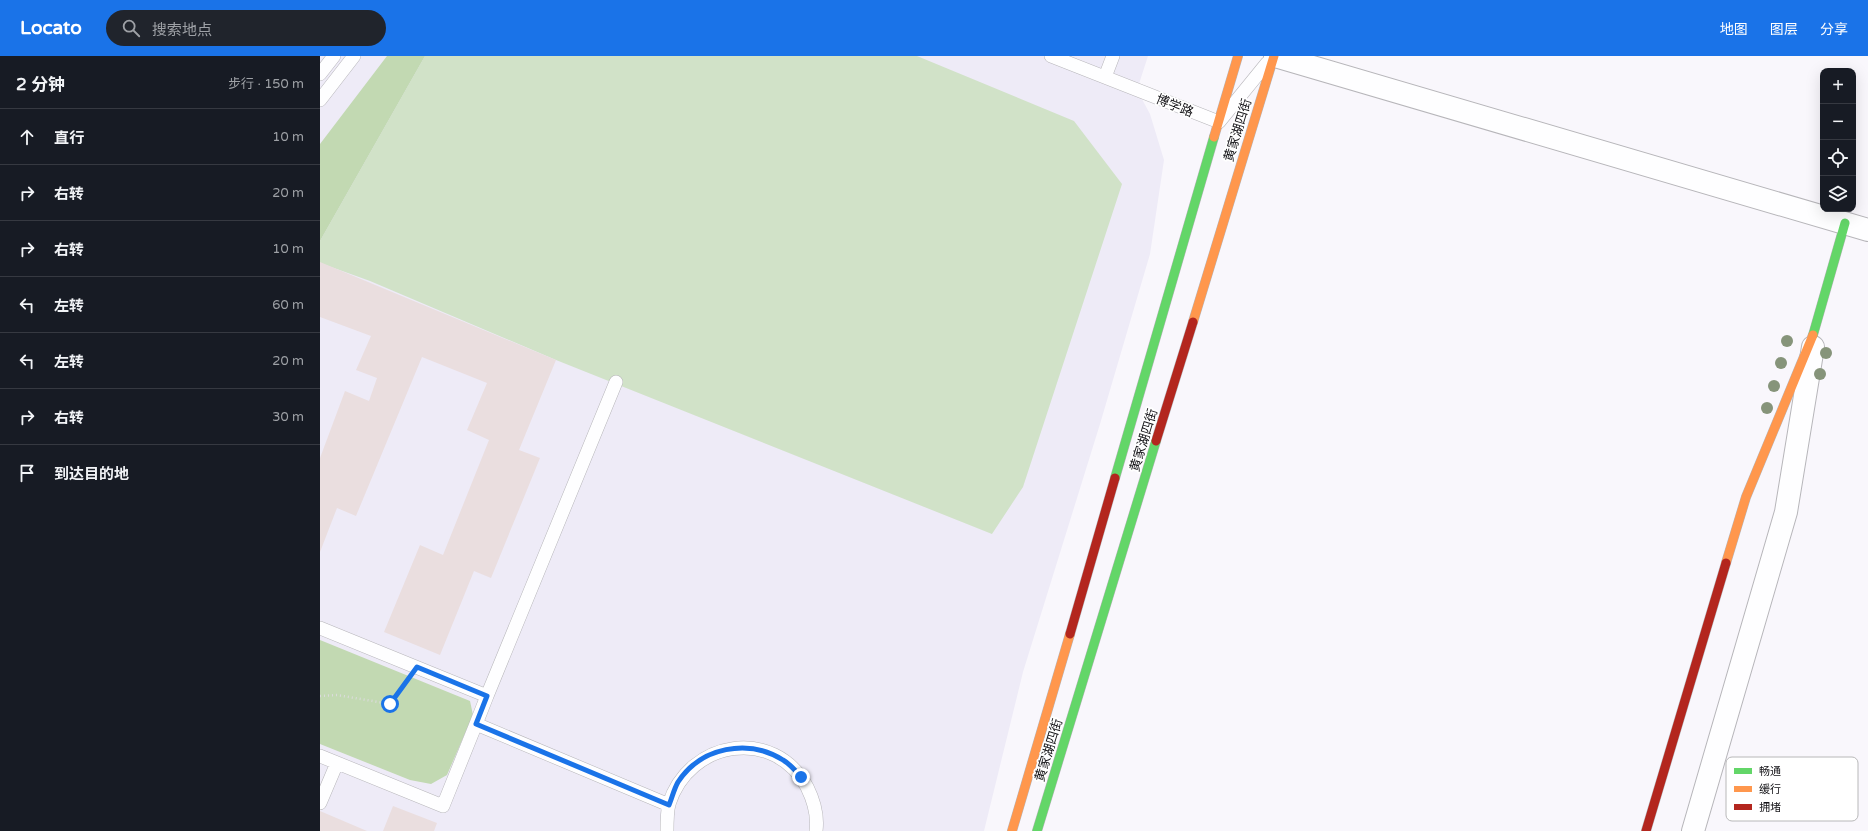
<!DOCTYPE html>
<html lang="zh">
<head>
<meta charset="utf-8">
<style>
  :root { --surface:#171b24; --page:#20242c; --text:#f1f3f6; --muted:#9ea1a6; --line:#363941; --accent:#1a73e8 }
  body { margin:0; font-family:"Varela Round","Noto Sans SC",sans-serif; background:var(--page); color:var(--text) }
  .controls { position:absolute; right:12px; top:12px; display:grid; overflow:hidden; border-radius:8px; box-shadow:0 4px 16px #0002 }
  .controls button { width:36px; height:36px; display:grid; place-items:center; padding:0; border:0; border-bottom:1px solid var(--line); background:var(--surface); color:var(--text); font:20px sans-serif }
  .stop { position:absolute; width:12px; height:12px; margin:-9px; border:3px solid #1a73e8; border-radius:50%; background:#fff }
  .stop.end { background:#1a73e8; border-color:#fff; box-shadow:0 1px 4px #0008 }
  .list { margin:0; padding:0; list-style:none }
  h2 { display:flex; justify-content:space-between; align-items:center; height:52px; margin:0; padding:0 16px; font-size:17px }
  h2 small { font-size:13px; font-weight:400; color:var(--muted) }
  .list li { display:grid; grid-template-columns:26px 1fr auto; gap:12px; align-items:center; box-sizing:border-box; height:56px; padding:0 16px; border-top:1px solid var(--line) }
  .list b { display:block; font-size:15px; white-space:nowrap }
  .list em { font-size:13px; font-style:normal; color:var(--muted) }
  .icon { flex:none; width:22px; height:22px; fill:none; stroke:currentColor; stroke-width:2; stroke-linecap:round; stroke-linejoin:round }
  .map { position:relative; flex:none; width:1548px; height:775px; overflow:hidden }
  header { display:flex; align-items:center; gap:24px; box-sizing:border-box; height:56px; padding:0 20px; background:var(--accent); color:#fff }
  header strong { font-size:19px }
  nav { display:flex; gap:22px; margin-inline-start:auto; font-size:14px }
  .search { width:280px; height:36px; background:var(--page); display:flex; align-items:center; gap:10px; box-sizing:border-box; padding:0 14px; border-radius:22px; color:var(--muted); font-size:15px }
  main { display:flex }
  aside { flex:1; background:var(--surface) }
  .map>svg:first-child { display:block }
</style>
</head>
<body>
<header>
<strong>Locato</strong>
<div class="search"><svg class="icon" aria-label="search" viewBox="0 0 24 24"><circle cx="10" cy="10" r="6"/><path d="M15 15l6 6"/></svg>搜索地点</div>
<nav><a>地图</a><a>图层</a><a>分享</a></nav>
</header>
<main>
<aside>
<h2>2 分钟<small>步行 · 150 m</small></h2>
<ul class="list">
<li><svg class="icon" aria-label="ahead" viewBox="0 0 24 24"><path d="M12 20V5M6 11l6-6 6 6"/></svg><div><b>直行</b></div><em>10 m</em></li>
<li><svg class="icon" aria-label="right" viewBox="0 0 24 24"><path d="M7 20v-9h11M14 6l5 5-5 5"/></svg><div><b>右转</b></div><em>20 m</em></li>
<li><svg class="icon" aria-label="right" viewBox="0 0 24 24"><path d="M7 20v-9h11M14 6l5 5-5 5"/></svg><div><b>右转</b></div><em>10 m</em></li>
<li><svg class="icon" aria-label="left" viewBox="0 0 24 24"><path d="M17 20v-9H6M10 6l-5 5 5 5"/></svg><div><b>左转</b></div><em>60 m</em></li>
<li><svg class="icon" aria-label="left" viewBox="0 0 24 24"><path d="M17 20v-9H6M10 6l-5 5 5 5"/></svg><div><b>左转</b></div><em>20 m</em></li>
<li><svg class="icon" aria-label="right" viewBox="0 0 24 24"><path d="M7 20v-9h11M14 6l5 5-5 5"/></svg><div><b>右转</b></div><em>30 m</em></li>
<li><svg class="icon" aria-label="arrive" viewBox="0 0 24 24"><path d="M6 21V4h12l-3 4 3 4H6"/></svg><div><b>到达目的地</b></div></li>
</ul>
</aside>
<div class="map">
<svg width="1548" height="775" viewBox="0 0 1548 775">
  <rect width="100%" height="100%" fill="#f9f7fc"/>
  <!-- built -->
  <path fill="#eeebf7" d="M0 0H828L817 34 830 58 844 104 830 198 780 368 703 616 664 775H0Z"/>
  <!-- green -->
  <path fill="#d1e2c8" d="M105 0H597L754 65 802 128 703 431 672 478 236 304 50 225 0 207V185Z"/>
  <!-- forest -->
  <path fill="#c2d9b2" d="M67 0H105L0 185V88Z
    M0 584 150 645 153 659 127 719 111 728 90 724 0 688Z"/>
  <!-- building -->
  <path fill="#eadedf" d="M0 206 236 304 199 394 220 402 171 522 154 515 120 599 64 576 100 489 123 499 169 384 147 374 167 327 102 301 36 460 17 452 0 496V402L25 335 49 345 57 322 36 314 51 280 0 261Z
    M73 750 117 767 114 775H63Z
    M0 755 47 775H0Z"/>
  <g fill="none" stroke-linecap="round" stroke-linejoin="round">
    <!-- lane casing -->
    <g stroke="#b7b6ba" stroke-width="14">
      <path id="lane" d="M731 0 899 66 947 7
        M0 18 14 0
        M785 21 793 0
        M0 44 34 0
        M0 572 167 640 296 326
        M167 640 156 668 349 749
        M0 700 123 750 156 668
        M0 747 17 707
        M347 775C347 767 347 756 349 748 369 684 454 670 487 731 494 745 498 760 496 775"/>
    </g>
    <!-- street casing -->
    <g stroke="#b7b6ba" stroke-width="24">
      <path id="street" d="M955 0 1548 174
        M1373 775 1466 456 1493 291"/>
    </g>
    <!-- fast casing -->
    <g stroke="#b7b6ba" stroke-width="10">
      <path id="fast" d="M1493 279 1525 167
        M795 422 894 81
        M717 775 836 385"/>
    </g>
    <!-- slow casing -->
    <g stroke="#b7b6ba" stroke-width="10">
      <path id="slow" d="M894 81 918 0
        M873 266 954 0
        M1406 507 1426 441 1493 279
        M692 775 750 578"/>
    </g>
    <!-- jam casing -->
    <g stroke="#b7b6ba" stroke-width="10">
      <path id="jam" d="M836 385 873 266
        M750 578 795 422
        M1326 775 1406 507"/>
    </g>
    <!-- path -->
    <path stroke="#dbdbdc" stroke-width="2.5" stroke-dasharray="1 3" stroke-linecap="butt" d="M0 640 17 639 70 648 85 628"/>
    <!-- lane -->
    <use href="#lane" stroke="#fefeff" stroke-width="13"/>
    <!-- street -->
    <use href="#street" stroke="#fefeff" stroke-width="22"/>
    <!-- fast -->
    <use href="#fast" stroke="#63d668" stroke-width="9"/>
    <!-- slow -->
    <use href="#slow" stroke="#ff974d" stroke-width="9"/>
    <!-- jam -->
    <use href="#jam" stroke="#b3261e" stroke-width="9"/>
  </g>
  <!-- trees -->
  <g fill="#86947a">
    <circle cx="1467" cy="285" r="6"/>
    <circle cx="1506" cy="297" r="6"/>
    <circle cx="1461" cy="307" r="6"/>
    <circle cx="1500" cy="318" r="6"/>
    <circle cx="1454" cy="330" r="6"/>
    <circle cx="1447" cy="352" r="6"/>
  </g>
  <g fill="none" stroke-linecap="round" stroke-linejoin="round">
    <!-- route -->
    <path stroke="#1a73e8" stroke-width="5" d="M70 648 97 611 167 640 156 668 349 749C352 742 354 733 358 726 381 691 428 682 463 704 470 708 476 715 481 721"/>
  </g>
  <g text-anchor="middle" stroke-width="3.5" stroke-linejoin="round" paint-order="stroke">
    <!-- street labels -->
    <g font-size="13" fill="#141317" stroke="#fff">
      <text transform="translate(855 49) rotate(22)" y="5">博学路</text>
      <text transform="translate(917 74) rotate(-73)" y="5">黄家湖四街</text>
      <text transform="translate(823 384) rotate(-73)" y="5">黄家湖四街</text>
      <text transform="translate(728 694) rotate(-73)" y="5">黄家湖四街</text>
    </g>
  </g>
  <!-- legend -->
  <rect x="1406" y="701" width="132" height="64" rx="6" fill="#fff" stroke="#b8b8b9" stroke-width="1"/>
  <rect x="1414" y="712" width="18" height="6" fill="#63d668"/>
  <rect x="1414" y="730" width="18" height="6" fill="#ff974d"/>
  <rect x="1414" y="748" width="18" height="6" fill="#b3261e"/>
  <g font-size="11" fill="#141317">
    <text x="1439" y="719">畅通</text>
    <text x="1439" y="737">缓行</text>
    <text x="1439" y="755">拥堵</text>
  </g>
</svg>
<div class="controls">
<button>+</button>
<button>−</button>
<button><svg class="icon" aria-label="locate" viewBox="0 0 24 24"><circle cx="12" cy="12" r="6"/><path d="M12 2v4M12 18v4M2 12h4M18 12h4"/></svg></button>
<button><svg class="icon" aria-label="layers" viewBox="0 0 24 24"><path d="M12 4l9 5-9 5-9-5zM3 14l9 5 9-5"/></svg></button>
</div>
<div class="stop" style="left:70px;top:648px"></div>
<div class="stop end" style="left:481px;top:721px"></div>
</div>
</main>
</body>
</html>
